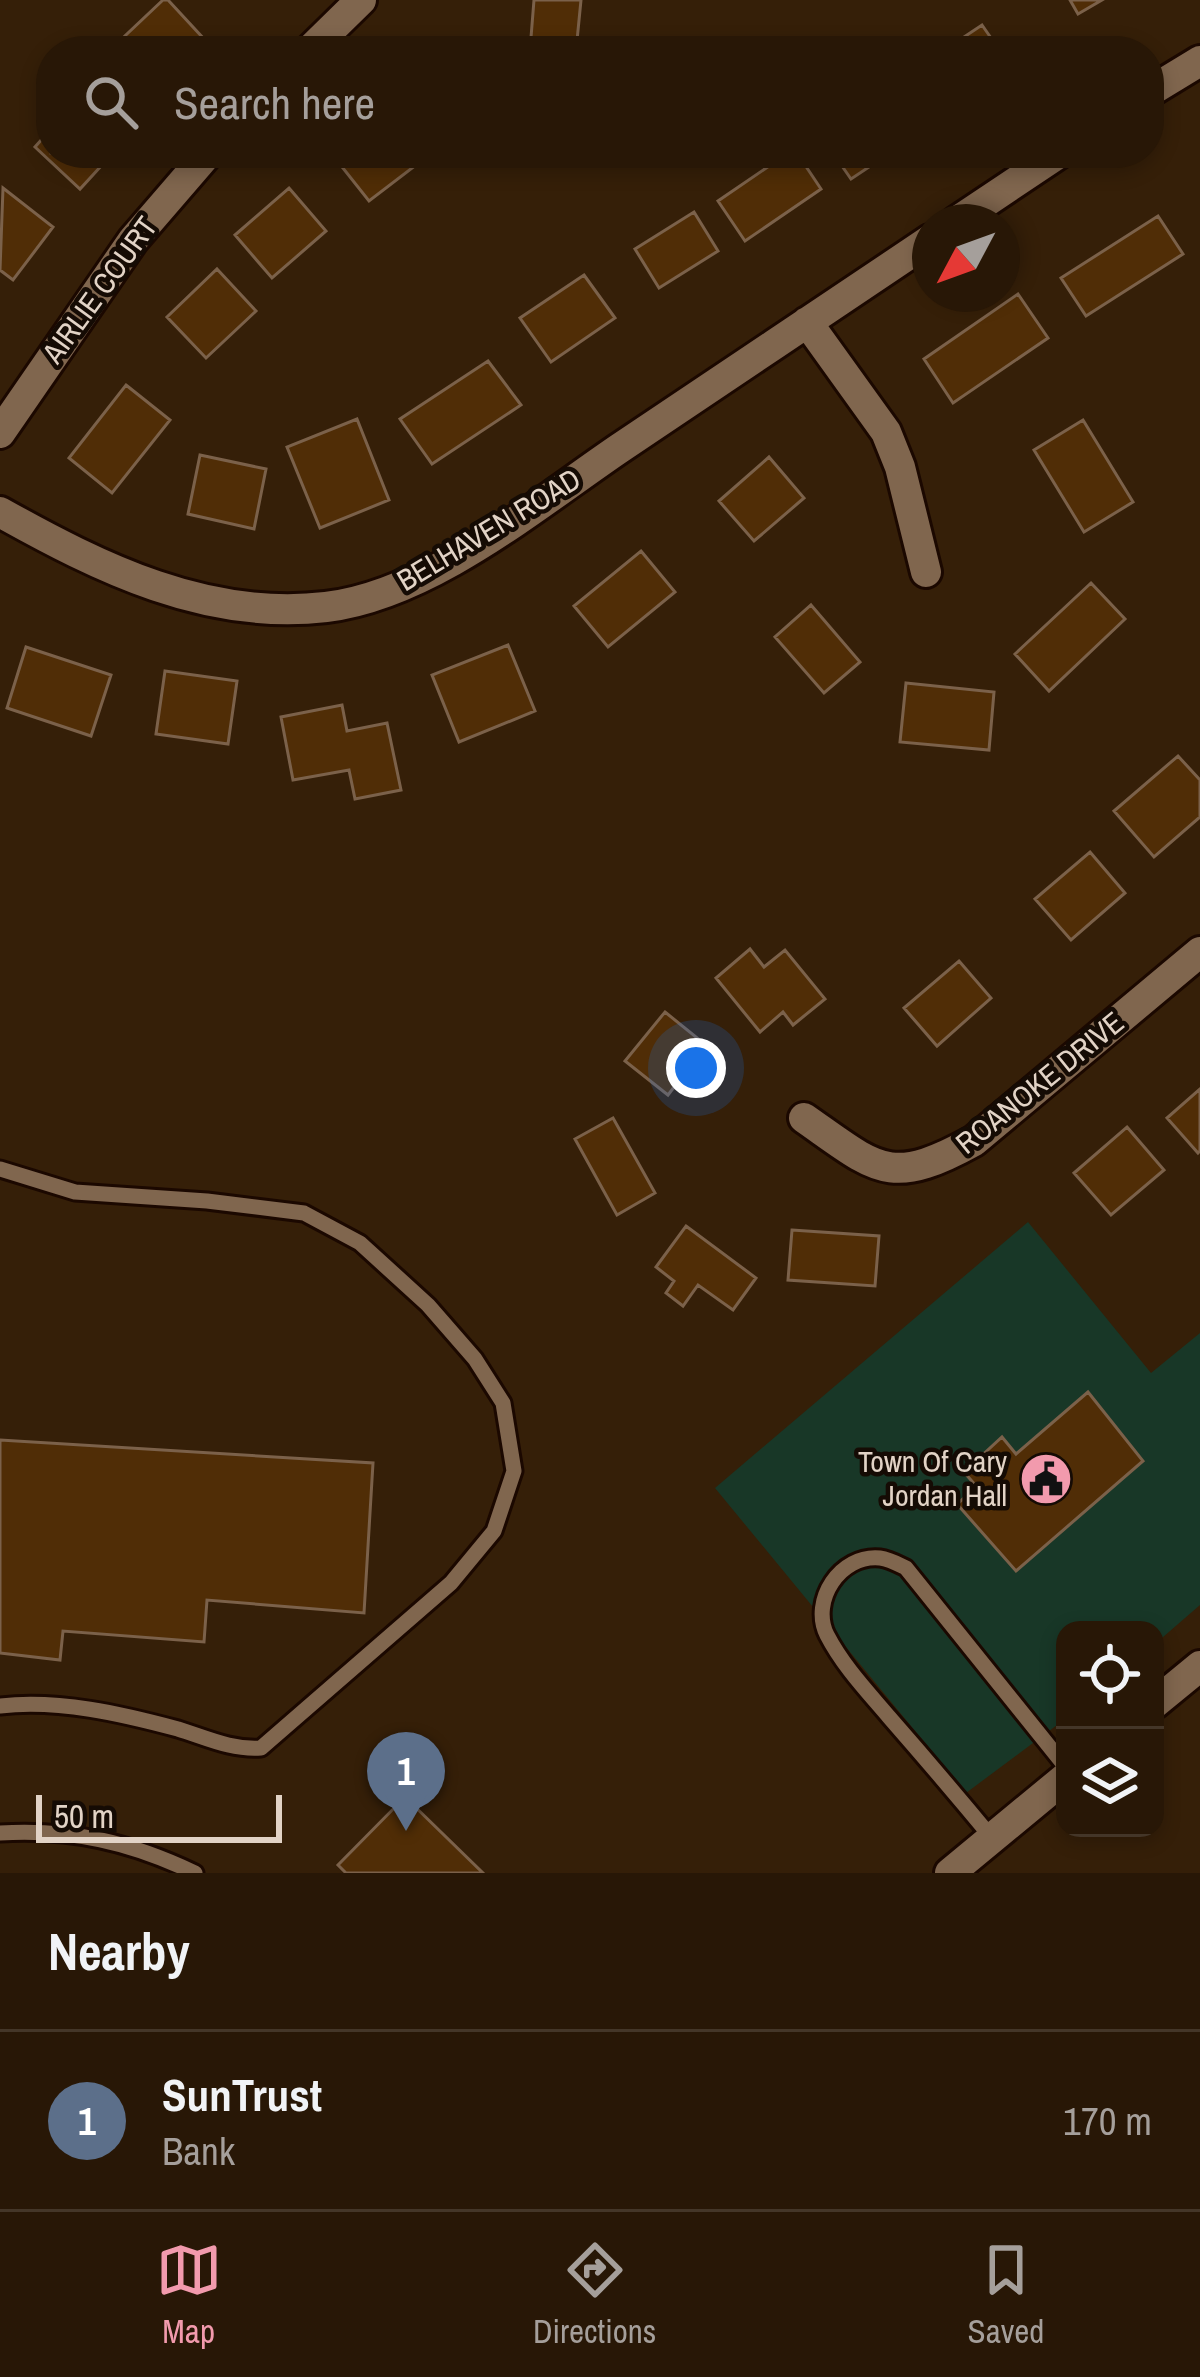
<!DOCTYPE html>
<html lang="en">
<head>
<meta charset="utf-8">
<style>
  :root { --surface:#281706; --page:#342414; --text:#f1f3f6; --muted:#a59f9b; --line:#443628; --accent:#f29aad }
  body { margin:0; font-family:"Archivo Narrow",sans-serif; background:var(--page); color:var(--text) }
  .controls { position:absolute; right:36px; bottom:36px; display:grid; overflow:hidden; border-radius:24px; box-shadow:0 6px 18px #0003 }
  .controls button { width:108px; height:108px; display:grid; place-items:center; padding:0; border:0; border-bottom:3px solid var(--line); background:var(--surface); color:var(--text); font:60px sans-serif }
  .compass { position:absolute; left:912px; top:204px; width:108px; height:108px; border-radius:50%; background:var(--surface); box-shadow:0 6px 18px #0003; rotate:229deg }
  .scale { position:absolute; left:36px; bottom:30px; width:246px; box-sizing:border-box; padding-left:12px; border:6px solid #e2d3c6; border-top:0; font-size:33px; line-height:42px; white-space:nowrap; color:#e2d3c6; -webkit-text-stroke:9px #150b04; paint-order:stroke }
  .you { position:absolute; left:696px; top:1068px; width:42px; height:42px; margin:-30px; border:9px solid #fff; border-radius:50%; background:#1a73e8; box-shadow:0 0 0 18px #1a73e833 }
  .badge { display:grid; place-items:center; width:78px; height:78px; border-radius:50%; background:var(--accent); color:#fff; font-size:39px; font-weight:700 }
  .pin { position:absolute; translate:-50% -99px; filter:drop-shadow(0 3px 6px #0008) }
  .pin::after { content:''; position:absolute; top:63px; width:42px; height:36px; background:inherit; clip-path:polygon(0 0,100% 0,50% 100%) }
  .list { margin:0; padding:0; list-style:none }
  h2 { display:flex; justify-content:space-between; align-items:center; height:156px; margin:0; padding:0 48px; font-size:51px }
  h2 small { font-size:39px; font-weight:400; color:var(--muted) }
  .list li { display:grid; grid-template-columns:78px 1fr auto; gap:36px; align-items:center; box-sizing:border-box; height:180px; padding:0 48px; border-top:3px solid var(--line) }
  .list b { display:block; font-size:45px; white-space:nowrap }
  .list p { margin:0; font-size:39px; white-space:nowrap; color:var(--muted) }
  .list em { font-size:39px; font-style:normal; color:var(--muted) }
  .icon { flex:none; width:66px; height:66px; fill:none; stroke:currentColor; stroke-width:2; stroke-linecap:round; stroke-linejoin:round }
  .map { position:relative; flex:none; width:1200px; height:1873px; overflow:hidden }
  .search { position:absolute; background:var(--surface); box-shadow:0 6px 18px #0003; left:36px; right:36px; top:36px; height:132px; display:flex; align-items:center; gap:30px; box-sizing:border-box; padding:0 42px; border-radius:48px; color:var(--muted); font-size:45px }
  .sheet { height:336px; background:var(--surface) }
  nav { display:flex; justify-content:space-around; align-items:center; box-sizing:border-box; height:168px; border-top:3px solid var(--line); background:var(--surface); font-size:33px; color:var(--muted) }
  nav a { display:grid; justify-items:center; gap:6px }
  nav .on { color:var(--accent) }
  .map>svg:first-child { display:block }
</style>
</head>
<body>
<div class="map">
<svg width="1200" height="1873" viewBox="0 0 1200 1873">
  <rect width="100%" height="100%" fill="#351f08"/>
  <!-- green -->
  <path fill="#183727" d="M1028 1222 1151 1373 1200 1333V1605L1155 1644V1630H1065V1719L966 1793 715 1488Z"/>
  <!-- building -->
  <path fill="#502d06" stroke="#7b614a" stroke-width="3" d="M163 0H168L204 39 191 51H109Z
    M534 0H581L576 51 530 50Z
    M1070 0H1102L1078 14Z
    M982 25 1000 51H943Z
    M51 129V153H113L80 189 35 147Z
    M331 153H413L420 162 369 201Z
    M788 153H797L821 189 745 241 718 201Z
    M833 153H890L851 179Z
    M3 188 53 227 13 280 0 270Z
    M289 188 326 231 272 278 235 235Z
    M694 212 718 251 659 288 635 249Z
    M1158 216 1183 254 1086 316 1061 278Z
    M217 269 256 311 206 358 167 317Z
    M584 275 615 318 551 362 520 318Z
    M1018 294 1048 338 953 403 924 359Z
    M488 361 521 405 432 464 400 419Z
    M126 385 170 420 112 493 69 458Z
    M357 419 389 500 320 528 287 447Z
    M1083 420 1133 502 1084 532 1034 450Z
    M200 455 266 469 254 529 188 514Z
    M769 457 804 498 754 541 719 501Z
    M641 551 675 592 608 647 574 606Z
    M1091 583 1125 619 1049 691 1015 654Z
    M811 605 860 662 824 693 775 637Z
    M508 645 535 711 459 742 432 675Z
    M26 647 111 675 91 736 7 708Z
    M165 671 237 681 228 744 156 734Z
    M906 683 994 692 989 750 900 742Z
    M342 705 347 731 387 723 401 790 355 799 349 770 293 780 281 717Z
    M1178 756 1200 780V817L1154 857 1114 811Z
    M1090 852 1125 893 1071 940 1035 899Z
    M750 949 764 967 785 950 825 999 793 1025 783 1012 760 1032 716 978Z
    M959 961 991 998 937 1046 904 1008Z
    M665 1012 717 1054 697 1078 687 1070 668 1095 625 1061Z
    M1200 1089V1151L1198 1153 1167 1118Z
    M613 1118 655 1193 617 1215 575 1139Z
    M1127 1127 1164 1170 1111 1215 1074 1173Z
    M686 1226 756 1278 733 1310 698 1285 683 1306 666 1293 674 1281 656 1267Z
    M792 1230 879 1236 875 1286 788 1280Z
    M1088 1392 1143 1461 1016 1571 957 1504 977 1487 964 1472 1002 1437 1016 1454Z
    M0 1440 373 1463 364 1613 207 1600 204 1642 63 1631 60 1660 0 1653Z
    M405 1797 483 1873H346L338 1865Z"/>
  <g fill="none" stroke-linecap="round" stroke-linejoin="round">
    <!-- lane casing -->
    <g stroke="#1b0800" stroke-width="21">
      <path id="lane" d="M0 1169 75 1192 207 1201 304 1213 360 1243 428 1305 475 1359 503 1403 514 1471 494 1531 451 1583 261 1748C231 1750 207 1738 178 1729 122 1714 58 1699 0 1706
        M0 1833C73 1829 130 1842 195 1873
        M992 1838C958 1797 924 1757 889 1717 867 1691 843 1666 827 1635 810 1601 840 1554 880 1558 889 1559 898 1564 906 1568L1065 1766"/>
    </g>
    <!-- street casing -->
    <g stroke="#1b0800" stroke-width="36">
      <path id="street" d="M309 51 361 0
        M1149 92 1200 61
        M956 222 1059 153
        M807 322 886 432 900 467 926 572
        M0 433 133 240 208 153
        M0 512C100 568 207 621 326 607 429 595 536 505 620 448 723 379 827 309 930 240
        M804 1118C877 1169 889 1188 974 1141L1200 952"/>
    </g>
    <!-- secondary casing -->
    <g stroke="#1b0800" stroke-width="36">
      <path id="secondary" d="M1155 1703 1200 1666
        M950 1873 1065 1778"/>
    </g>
    <!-- lane -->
    <use href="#lane" stroke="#80664e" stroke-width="15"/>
    <!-- street -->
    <use href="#street" stroke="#80664e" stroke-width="30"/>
    <!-- secondary -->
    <use href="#secondary" stroke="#80664e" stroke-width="30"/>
  </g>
  <!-- icons -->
  <defs>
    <g id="civic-disc" transform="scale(2.7)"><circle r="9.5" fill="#f29aad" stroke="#150b04"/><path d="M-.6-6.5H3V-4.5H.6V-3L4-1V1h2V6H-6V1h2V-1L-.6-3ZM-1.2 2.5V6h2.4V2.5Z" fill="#111"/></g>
  </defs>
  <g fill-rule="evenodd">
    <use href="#civic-disc" x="1046" y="1479"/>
  </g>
  <g text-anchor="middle" stroke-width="9" stroke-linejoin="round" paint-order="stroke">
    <!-- street labels -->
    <g font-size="30" fill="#e2d3c6" stroke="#150b04">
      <text transform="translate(100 290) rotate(-54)" y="10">AIRLIE COURT</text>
      <text transform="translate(489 530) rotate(-31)" y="10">BELHAVEN ROAD</text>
      <text transform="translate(1040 1083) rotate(-39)" y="10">ROANOKE DRIVE</text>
    </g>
    <!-- poi labels -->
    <g font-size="30" fill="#e2d3c6" stroke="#150b04" text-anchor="end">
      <text x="1007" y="1472">Town Of Cary<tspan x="1007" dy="34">Jordan Hall</tspan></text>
    </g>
  </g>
</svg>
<div class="controls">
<button><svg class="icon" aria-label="locate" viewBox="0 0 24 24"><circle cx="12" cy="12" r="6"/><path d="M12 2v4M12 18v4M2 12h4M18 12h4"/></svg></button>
<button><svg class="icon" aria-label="layers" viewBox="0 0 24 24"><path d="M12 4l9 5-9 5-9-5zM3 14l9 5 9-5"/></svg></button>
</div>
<svg class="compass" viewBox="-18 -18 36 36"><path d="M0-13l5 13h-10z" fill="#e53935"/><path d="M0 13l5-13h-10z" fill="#a59f9b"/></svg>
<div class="scale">50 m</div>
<div class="you"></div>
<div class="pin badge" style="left:406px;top:1831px;background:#5c6f8a">1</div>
<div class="search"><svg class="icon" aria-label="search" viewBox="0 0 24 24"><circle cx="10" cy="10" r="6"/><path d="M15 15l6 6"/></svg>Search here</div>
</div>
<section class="sheet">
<h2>Nearby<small></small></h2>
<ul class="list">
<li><span class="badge" style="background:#5c6f8a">1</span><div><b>SunTrust</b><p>Bank</p></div><em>170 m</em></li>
</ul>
</section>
<nav>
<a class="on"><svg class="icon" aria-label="map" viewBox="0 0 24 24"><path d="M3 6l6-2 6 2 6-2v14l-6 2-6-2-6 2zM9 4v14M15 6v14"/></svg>Map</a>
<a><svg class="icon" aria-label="directions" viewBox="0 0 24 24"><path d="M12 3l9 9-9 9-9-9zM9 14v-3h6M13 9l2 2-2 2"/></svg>Directions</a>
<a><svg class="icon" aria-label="saved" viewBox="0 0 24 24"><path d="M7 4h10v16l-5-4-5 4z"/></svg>Saved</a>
</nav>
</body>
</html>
